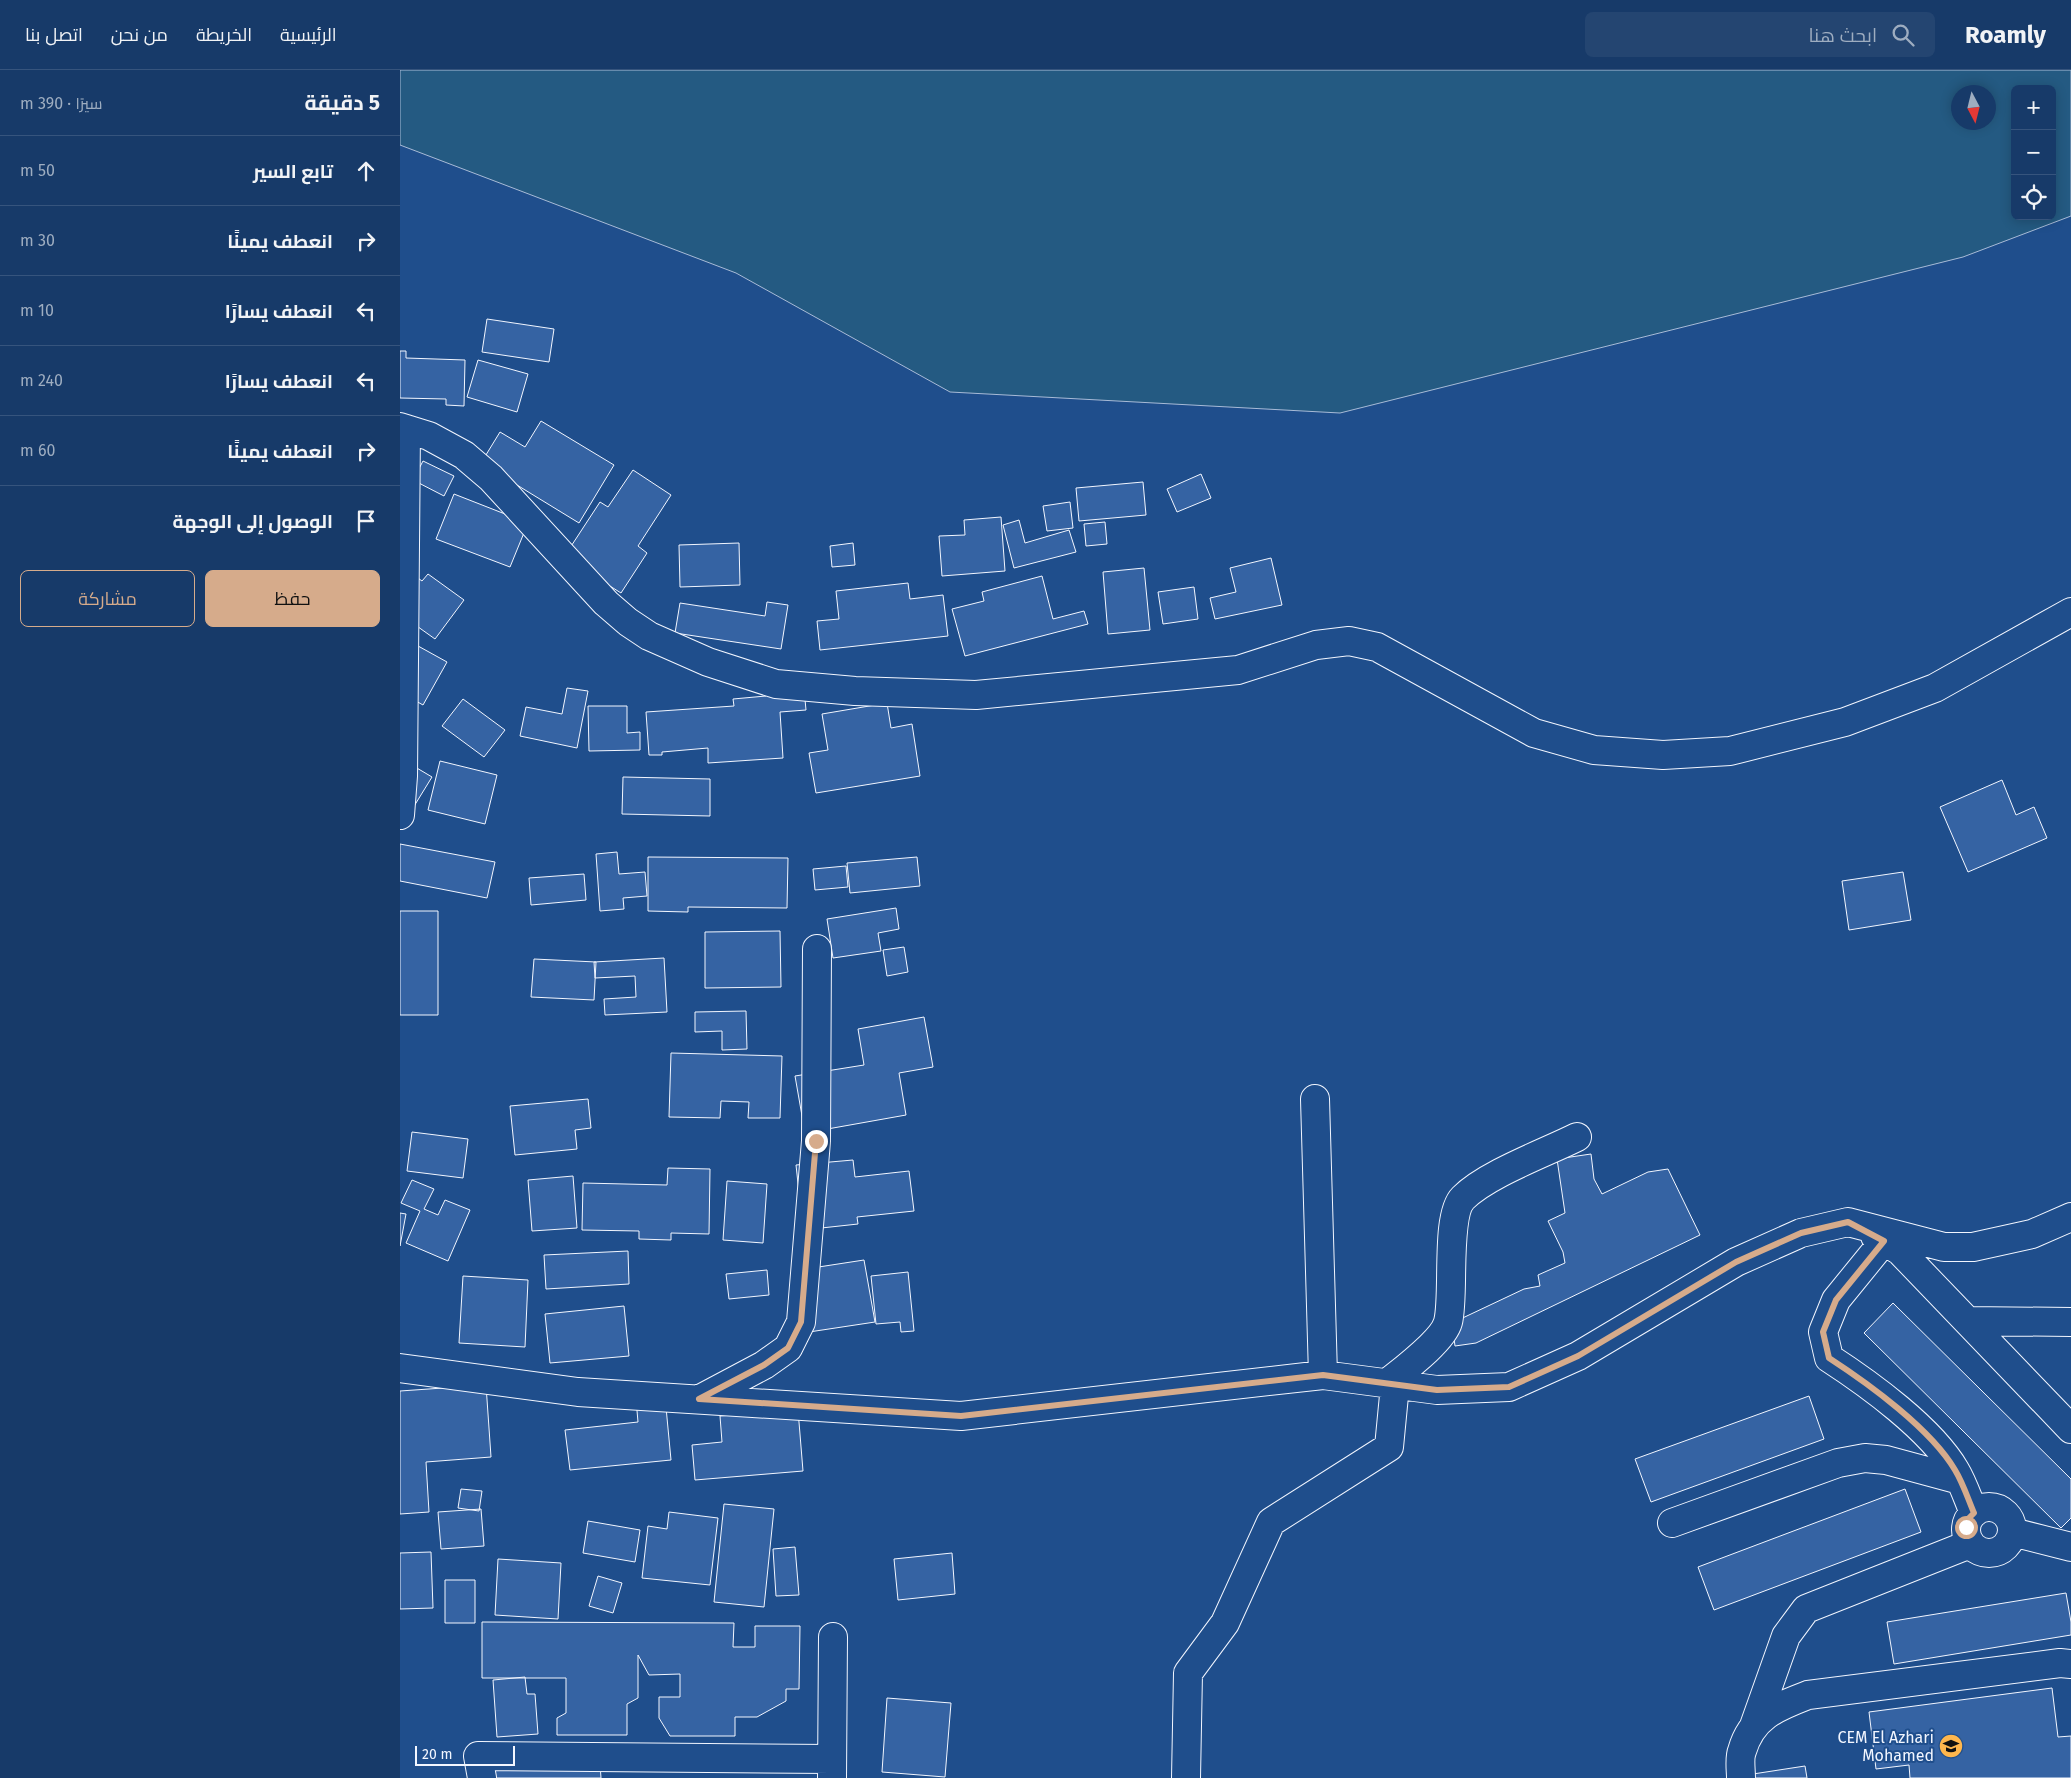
<!DOCTYPE html>
<html lang="ar">
<head>
<meta charset="utf-8">
<style>
  :root { --surface:#173a69; --page:#244571; --text:#f1f3f6; --muted:#9eadc0; --line:#36547d; --accent:#d6ab8b }
  body { margin:0; font-family:"Fira Sans",Cairo,sans-serif; background:var(--page); color:var(--text); direction:rtl }
  .controls { position:absolute; right:15px; top:15px; display:grid; overflow:hidden; border-radius:8px; box-shadow:0 2px 12px #0003 }
  .controls button { width:45px; height:45px; display:grid; place-items:center; padding:0; border:0; border-bottom:1px solid var(--line); background:var(--surface); color:var(--text); font:25px sans-serif }
  .compass { position:absolute; left:1551px; top:15px; width:45px; height:45px; border-radius:50%; background:var(--surface); box-shadow:0 2px 12px #0003; rotate:173deg }
  .scale { position:absolute; left:15px; bottom:12px; width:100px; box-sizing:border-box; padding-left:5px; border:2px solid #f2f6ff; border-top:0; font-size:14px; line-height:18px; white-space:nowrap; color:#f2f6ff; -webkit-text-stroke:4px #1f4e8c; paint-order:stroke }
  .stop { position:absolute; width:15px; height:15px; margin:-11px; border:4px solid #d6ab8b; border-radius:50%; background:#fff }
  .stop.end { background:#d6ab8b; border-color:#fff; box-shadow:0 1px 5px #0008 }
  .list { margin:0; padding:0; list-style:none }
  h2 { display:flex; justify-content:space-between; align-items:center; height:65px; margin:0; padding:0 20px; font-size:21px }
  h2 small { font-size:16px; font-weight:400; color:var(--muted) }
  .list li { display:grid; grid-template-columns:32px 1fr auto; gap:15px; align-items:center; box-sizing:border-box; height:70px; padding:0 20px; border-top:1px solid var(--line) }
  .list b { display:block; font-size:19px; white-space:nowrap }
  .list em { font-size:16px; font-style:normal; color:var(--muted) }
  .actions { display:flex; gap:10px; padding:15px 20px }
  .actions a { flex:1; padding:11px 0; border:1px solid var(--accent); border-radius:8px; text-align:center; font-size:18px; color:var(--accent) }
  .actions .main { background:var(--accent); color:#111 }
  .icon { flex:none; width:28px; height:28px; fill:none; stroke:currentColor; stroke-width:2; stroke-linecap:round; stroke-linejoin:round }
  .map { position:relative; flex:none; width:1671px; height:1708px; overflow:hidden; direction:ltr }
  header { display:flex; align-items:center; gap:30px; box-sizing:border-box; height:70px; padding:0 25px; background:var(--surface); border-bottom:1px solid var(--line) }
  header strong { font-size:24px }
  nav { display:flex; gap:28px; margin-inline-start:auto; font-size:18px }
  .search { width:350px; height:45px; background:var(--page); display:flex; align-items:center; gap:12px; box-sizing:border-box; padding:0 18px; border-radius:8px; color:var(--muted); font-size:19px }
  main { display:flex }
  aside { flex:1; background:var(--surface) }
  .map>svg:first-child { display:block }
</style>
</head>
<body>
<header>
<strong>Roamly</strong>
<div class="search"><svg class="icon" aria-label="search" viewBox="0 0 24 24"><circle cx="10" cy="10" r="6"/><path d="M15 15l6 6"/></svg>ابحث هنا</div>
<nav><a>الرئيسية</a><a>الخريطة</a><a>من نحن</a><a>اتصل بنا</a></nav>
</header>
<main>
<div class="map">
<svg width="1671" height="1708" viewBox="0 0 1671 1708">
  <rect width="100%" height="100%" fill="#1f4e8c"/>
  <!-- green -->
  <path fill="#245a82" stroke="#a8bbd7" fill-rule="evenodd" d="M0 0H1671V146L1563 187 940 343 550 322 336 203 0 75ZM1615 19H1652V146H1615ZM1558 22H1588V52H1558Z"/>
  <!-- building -->
  <path fill="#3563a3" stroke="#f2f6ff" d="M87 249 154 259 149 292 82 282Z
    M0 281H6V288L65 290 64 336 46 335V329L0 328Z
    M78 290 128 304 117 342 67 327Z
    M141 351 214 395 179 453 81 393 100 362 125 377Z
    M23 391 54 406 44 426 13 410Z
    M233 400 271 425 238 476 247 483 221 523 164 487 200 432 208 437Z
    M801 404 811 428 777 442 767 419Z
    M743 412 746 445 679 451 676 418Z
    M54 424 128 453 110 497 36 469Z
    M670 432 673 458 647 461 643 436Z
    M601 447 605 501 542 506 539 466 565 465 564 450Z
    M619 450 625 473 669 460 676 482 614 498 603 455Z
    M705 452 707 474 686 476 684 454Z
    M339 473 340 515 280 517 279 475Z
    M453 473 455 495 432 497 430 476Z
    M871 488 882 535 815 549 810 528 836 522 830 498Z
    M0 495 22 511 28 504 64 530 35 569 0 544Z
    M744 498 750 560 708 564 703 502Z
    M642 506 653 549 684 541 688 554 565 586 552 539 584 531 582 522Z
    M508 513 510 529 543 525 548 566 420 580 417 551 439 549 436 521Z
    M794 517 798 549 763 554 758 522Z
    M367 532 388 535 381 579 275 563 280 533 365 546Z
    M0 566 47 592 23 635 0 622Z
    M167 618 188 621 177 678 120 666 126 637 162 644Z
    M404 619 406 640 380 642 383 688 308 693V678L262 682V685H249L246 642 334 636 333 629 366 626V622Z
    M63 629 105 660 84 687 42 656Z
    M487 633 491 658 512 654 520 706 416 723 409 683 428 680 422 644Z
    M188 636H227V663L240 662V680L189 681Z
    M0 688 32 707 8 746Z
    M40 691 97 705 85 754 28 740Z
    M223 707 310 709V746L222 744Z
    M1602 710 1616 745 1634 737 1647 768 1568 802 1540 737Z
    M0 774 95 792 87 828 0 811Z
    M217 782 219 804 245 802 247 826 223 828 224 839 200 841 196 784Z
    M248 787 388 788 387 838 288 837V842L248 841Z
    M517 787 520 816 450 823 447 793Z
    M446 796 448 817 415 820 413 799Z
    M1503 802 1511 850 1449 860 1442 811Z
    M184 804 186 830 131 835 129 808Z
    M496 838 499 859 478 863 481 881 433 888 427 849Z
    M0 841H38V945H0Z
    M380 861 381 917 305 918V862Z
    M504 877 508 902 487 906 483 880Z
    M264 888 267 942 205 945 204 929 236 927 235 906 195 908 194 892Z
    M134 889 196 892 194 930 131 927Z
    M346 941 347 979 322 980V961L295 962V942Z
    M524 947 533 997 499 1003 506 1045 405 1063 395 1006 464 995 458 959Z
    M271 983 382 986 380 1048H348L349 1032 321 1031 320 1048 269 1047Z
    M188 1029 191 1058 175 1060 177 1079 115 1085 110 1036Z
    M12 1062 68 1069 63 1108 7 1101Z
    M1191 1084 1194 1109 1202 1124 1248 1102 1268 1099 1300 1165 1076 1273 1055 1276 1052 1253 1124 1219 1140 1216 1138 1205 1165 1193 1163 1182 1148 1151 1165 1143 1157 1089Z
    M453 1090 455 1107 509 1101 514 1141 457 1147 458 1154 403 1160 396 1095Z
    M268 1098 310 1099 309 1164 271 1163V1170L239 1169V1161L182 1160 183 1113 267 1115Z
    M173 1106 177 1158 132 1161 128 1110Z
    M12 1110 34 1119 24 1139 38 1145 45 1130 70 1140 48 1191 6 1173 20 1141 1 1133Z
    M327 1111 367 1114 363 1173 323 1170Z
    M0 1143 6 1144 0 1176Z
    M228 1181 229 1214 146 1219 144 1185Z
    M464 1190 475 1252 409 1262 399 1200Z
    M367 1200 369 1225 329 1229 326 1204Z
    M508 1202 514 1261 501 1262 500 1252 476 1254 471 1206Z
    M63 1206 128 1210 125 1277 59 1273Z
    M1493 1233 1671 1409V1448L1661 1458 1464 1263Z
    M224 1236 229 1286 150 1293 145 1244Z
    M86 1315 91 1387 26 1392 29 1442 0 1444V1321Z
    M264 1316 271 1390 170 1400 165 1360 238 1352 235 1318Z
    M1409 1326 1424 1369 1251 1432 1235 1389Z
    M398 1340 403 1401 295 1410 292 1375 322 1372 320 1346Z
    M61 1419 82 1421 79 1441 58 1438Z
    M1505 1419 1521 1462 1314 1540 1298 1497Z
    M324 1434 374 1439 364 1537 314 1532Z
    M81 1439 84 1476 41 1479 38 1442Z
    M269 1442 318 1448 310 1515 242 1508 248 1456 267 1459Z
    M188 1451 240 1460 235 1492 183 1483Z
    M395 1477 399 1525 376 1526 373 1479Z
    M31 1482 33 1538 0 1539V1483Z
    M552 1483 555 1524 498 1530 494 1489Z
    M98 1489 161 1493 158 1549 95 1545Z
    M198 1506 222 1513 213 1543 189 1536Z
    M45 1510H75V1553H45Z
    M1666 1523 1671 1552V1565L1494 1594 1487 1552Z
    M82 1552 334 1553 333 1577H355V1556H400L399 1619H386V1631L357 1647H335V1666H270L259 1648V1627H280V1604L249 1605 238 1585V1628L227 1634V1665H157V1648L166 1643V1608H82Z
    M125 1607 127 1624H135L138 1664 97 1667 93 1610Z
    M1652 1618 1658 1667 1671 1666V1708H1510L1509 1695 1476 1699 1469 1642Z
    M487 1628 551 1633 545 1707 482 1702Z
    M167 1694H200L201 1708H89V1700Z
    M1405 1696 1407 1708H1340V1706Z"/>
  <g fill="none" stroke-linecap="round" stroke-linejoin="round">
    <!-- minor casing -->
    <g stroke="#f2f6ff" stroke-width="30">
      <path id="minor" d="M0 357 29 366 64 385 91 408 206 533 228 552 249 566 308 592 376 614 455 621 576 625 838 600 916 575 949 571 977 577 1134 663 1194 680 1263 685 1330 681 1445 652 1535 618 1671 542
        M0 745 3 706 6 359
        M915 1029 923 1305
        M1475 1166 1500 1181 1671 1359
        M1484 1171 1436 1230 1423 1262 1429 1288C1469 1314 1531 1359 1555 1400 1563 1413 1568 1429 1574 1443
        M1568 1251 1671 1252
        M0 1298 178 1322 561 1346 923 1305 1037 1320 1109 1317 1178 1286 1336 1192 1401 1163 1448 1152 1544 1177H1573L1632 1164 1671 1147
        M986 1314C1002 1301 1043 1271 1048 1252 1055 1226 1045 1146 1063 1128 1087 1104 1145 1083 1177 1067
        M300 1329 364 1295 388 1278 401 1252 416 1071 417 879
        M1566 1460a23 23 0 1 1 46 0a23 23 0 1 1-46 0Z
        M1272 1453 1438 1393 1465 1388 1486 1390 1560 1410
        M1612 1462 1671 1477
        M1354 1656 1386 1566 1406 1539 1570 1474
        M82 1708 78 1686 431 1689
        M432 1708 433 1567
        M786 1708 788 1603 825 1553 871 1452 989 1377 995 1315
        M1341 1708C1341 1700 1339 1688 1342 1681 1352 1646 1377 1637 1408 1625L1660 1593 1671 1594"/>
    </g>
    <!-- minor -->
    <use href="#minor" stroke="#1f4e8c" stroke-width="28"/>
  </g>
  <g fill="none" stroke-linecap="round" stroke-linejoin="round">
    <!-- route -->
    <path stroke="#d6ab8b" stroke-width="6" d="M416 1071 401 1252 388 1278 364 1295 299 1329 561 1346 923 1305 1037 1320 1109 1317 1178 1286 1336 1192 1401 1163 1448 1152 1484 1171 1436 1230 1423 1262 1429 1288C1469 1314 1531 1359 1555 1400 1563 1413 1568 1429 1574 1443L1568 1449 1566 1457"/>
  </g>
  <!-- icons -->
  <defs>
    <g id="school-disc" transform="scale(1.25)"><circle r="9.5" fill="#ffb74d" stroke="#1f4e8c"/><path d="M0-5L7-2L0 1L-7-2ZM-4 1L0 2.5L4 1V4Q0 6-4 4Z" fill="#111"/></g>
  </defs>
  <g fill-rule="evenodd">
    <use href="#school-disc" x="1551" y="1676"/>
  </g>
  <g text-anchor="middle" stroke-width="4" stroke-linejoin="round" paint-order="stroke">
    <!-- poi labels -->
    <g font-size="16" fill="#f2f6ff" stroke="#1f4e8c" text-anchor="end">
      <text x="1534" y="1673">CEM El Azhari<tspan x="1534" dy="18">Mohamed</tspan></text>
    </g>
  </g>
</svg>
<div class="controls">
<button>+</button>
<button>−</button>
<button><svg class="icon" aria-label="locate" viewBox="0 0 24 24"><circle cx="12" cy="12" r="6"/><path d="M12 2v4M12 18v4M2 12h4M18 12h4"/></svg></button>
</div>
<svg class="compass" viewBox="-18 -18 36 36"><path d="M0-13l5 13h-10z" fill="#e53935"/><path d="M0 13l5-13h-10z" fill="#9eadc0"/></svg>
<div class="scale">20 m</div>
<div class="stop" style="left:1566px;top:1457px"></div>
<div class="stop end" style="left:416px;top:1071px"></div>
</div>
<aside>
<h2>5 دقيقة<small>سيرًا · 390 m</small></h2>
<ul class="list">
<li><svg class="icon" aria-label="ahead" viewBox="0 0 24 24"><path d="M12 20V5M6 11l6-6 6 6"/></svg><div><b>تابع السير</b></div><em>50 m</em></li>
<li><svg class="icon" aria-label="right" viewBox="0 0 24 24"><path d="M7 20v-9h11M14 6l5 5-5 5"/></svg><div><b>انعطف يمينًا</b></div><em>30 m</em></li>
<li><svg class="icon" aria-label="left" viewBox="0 0 24 24"><path d="M17 20v-9H6M10 6l-5 5 5 5"/></svg><div><b>انعطف يسارًا</b></div><em>10 m</em></li>
<li><svg class="icon" aria-label="left" viewBox="0 0 24 24"><path d="M17 20v-9H6M10 6l-5 5 5 5"/></svg><div><b>انعطف يسارًا</b></div><em>240 m</em></li>
<li><svg class="icon" aria-label="right" viewBox="0 0 24 24"><path d="M7 20v-9h11M14 6l5 5-5 5"/></svg><div><b>انعطف يمينًا</b></div><em>60 m</em></li>
<li><svg class="icon" aria-label="arrive" viewBox="0 0 24 24"><path d="M6 21V4h12l-3 4 3 4H6"/></svg><div><b>الوصول إلى الوجهة</b></div></li>
</ul>
<div class="actions"><a class="main">حفظ</a><a>مشاركة</a></div>
</aside>
</main>
</body>
</html>
